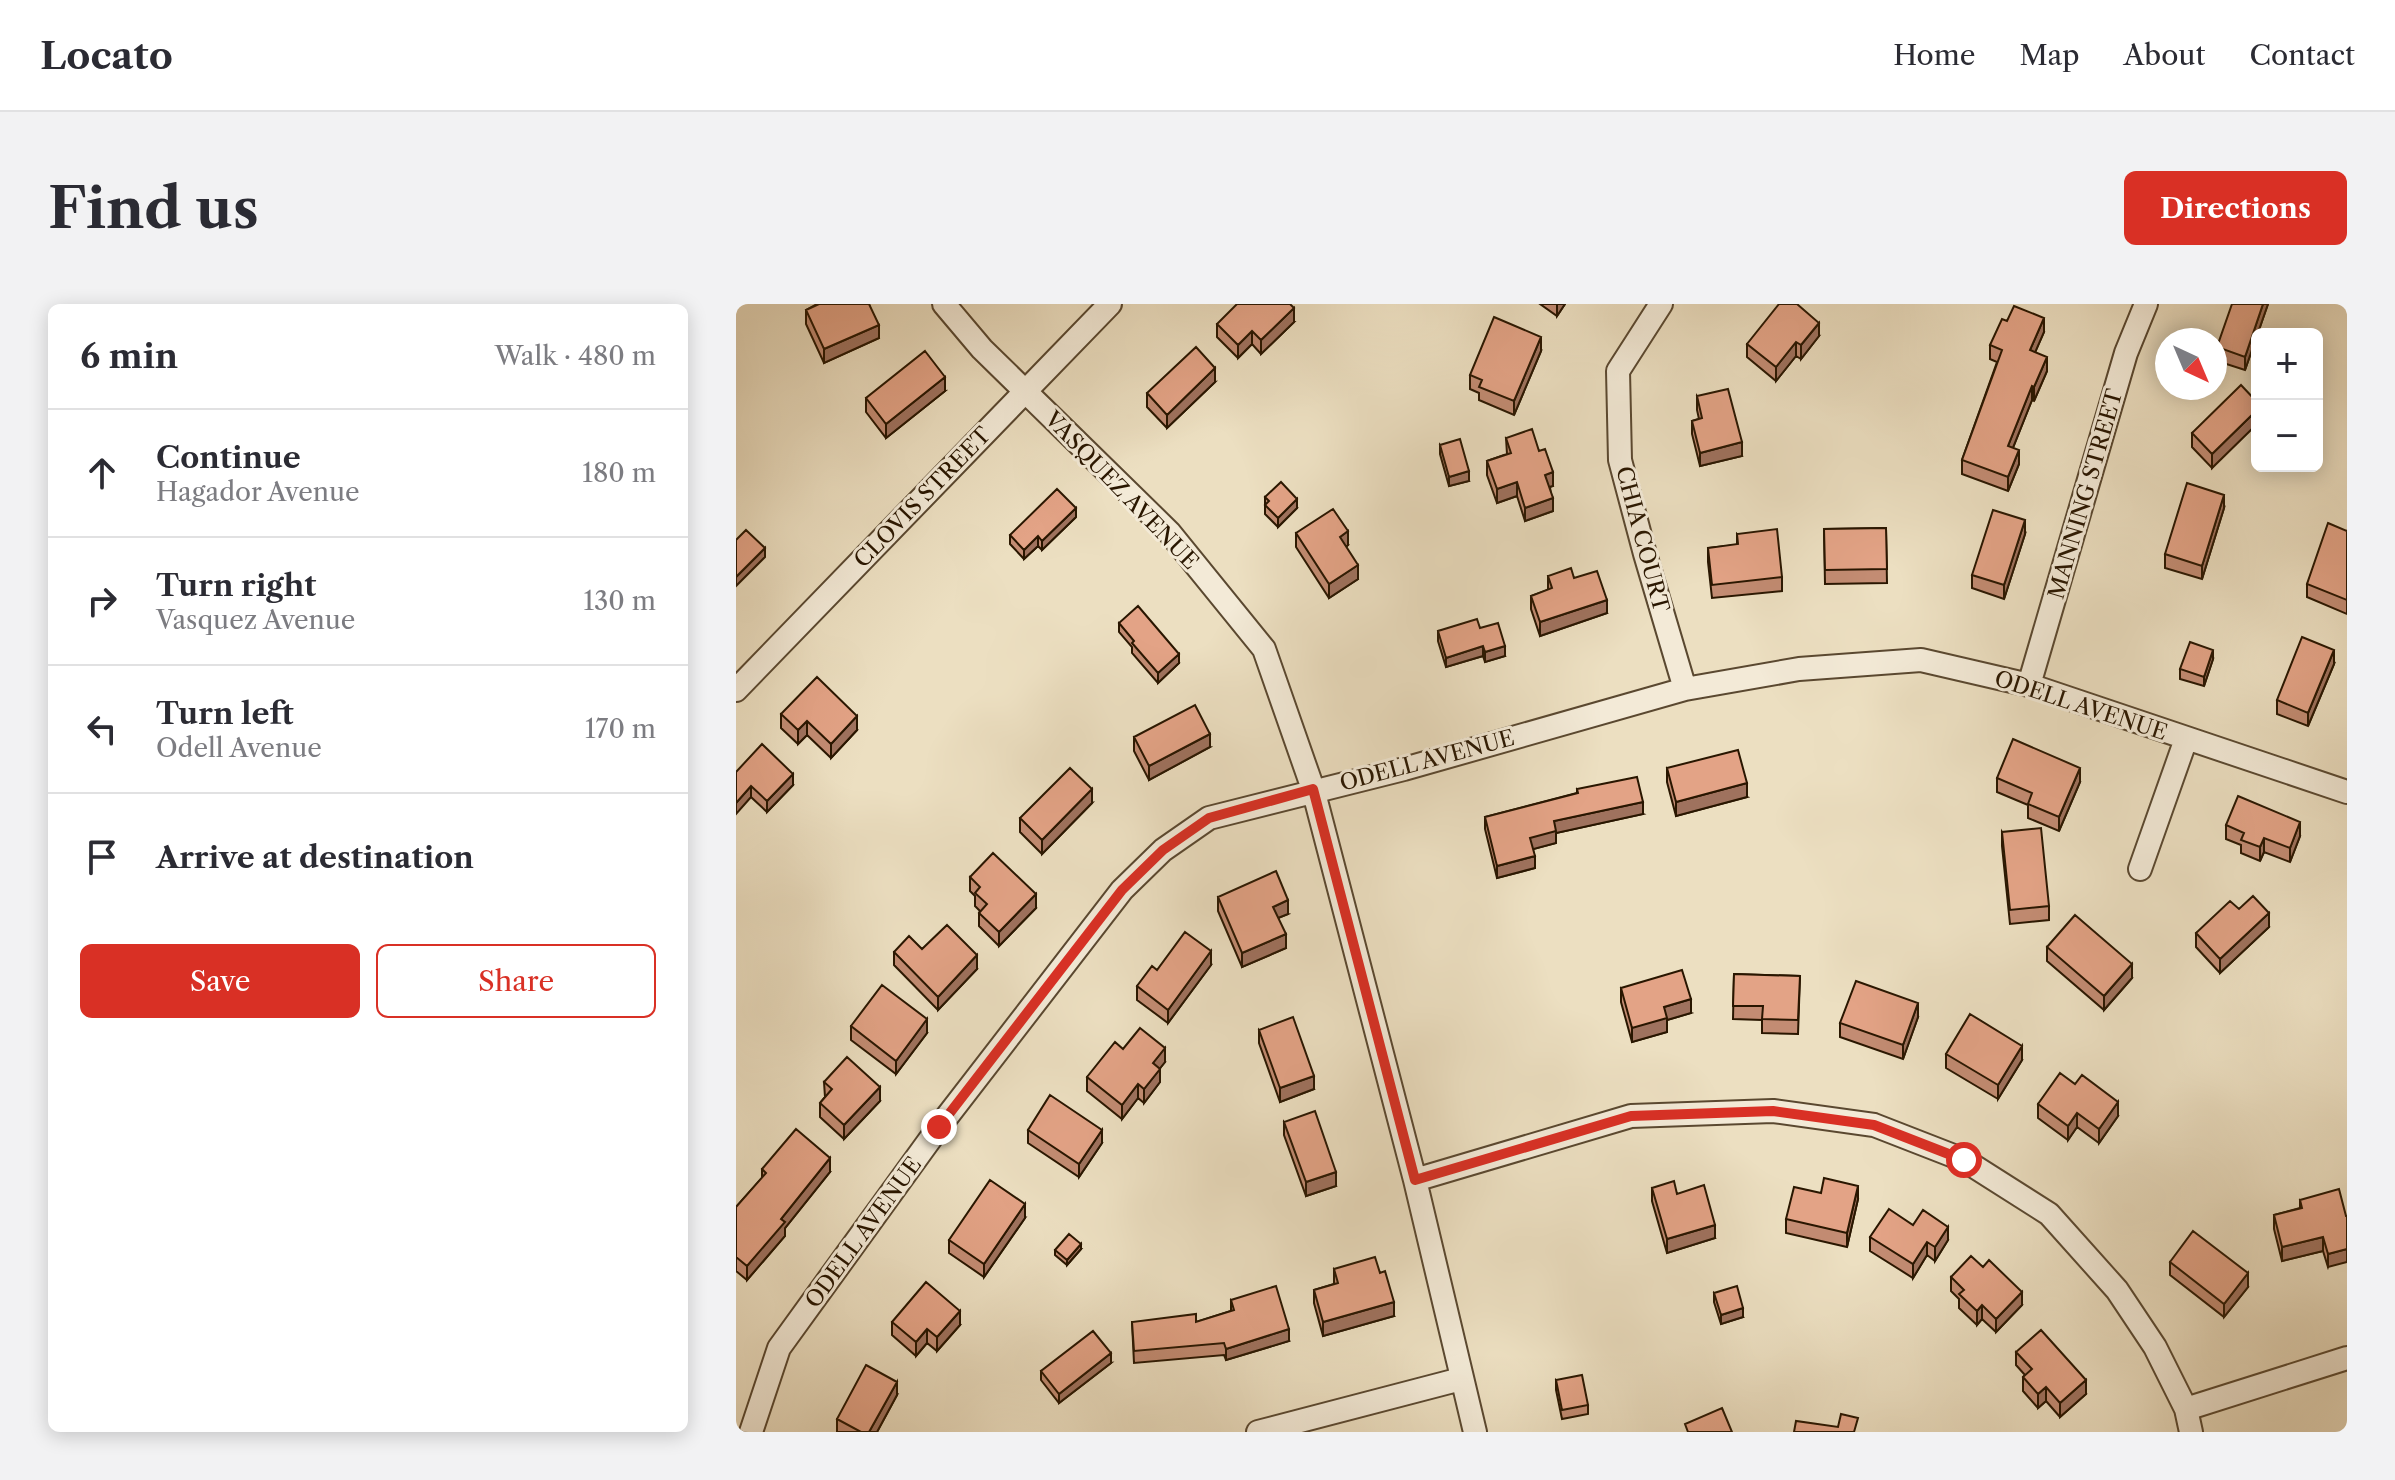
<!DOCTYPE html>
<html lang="en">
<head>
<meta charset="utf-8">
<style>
  :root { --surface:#fff; --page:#f2f2f3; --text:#2b2b33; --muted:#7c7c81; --line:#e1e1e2; --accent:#d93025 }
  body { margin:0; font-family:"Libre Caslon Text",serif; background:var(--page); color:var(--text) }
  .controls { position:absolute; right:24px; top:24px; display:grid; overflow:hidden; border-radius:12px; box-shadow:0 4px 20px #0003 }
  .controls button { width:72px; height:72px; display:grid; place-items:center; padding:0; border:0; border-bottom:2px solid var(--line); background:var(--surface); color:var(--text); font:40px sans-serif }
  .compass { position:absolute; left:1419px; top:24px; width:72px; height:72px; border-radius:50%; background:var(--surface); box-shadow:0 4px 20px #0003; rotate:136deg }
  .stop { position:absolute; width:24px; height:24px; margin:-18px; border:6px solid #d93025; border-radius:50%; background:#fff }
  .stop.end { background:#d93025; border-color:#fff; box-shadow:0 2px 8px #0008 }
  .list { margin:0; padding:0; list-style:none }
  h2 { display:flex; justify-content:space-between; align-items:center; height:104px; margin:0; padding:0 32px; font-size:34px }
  h2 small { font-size:26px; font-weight:400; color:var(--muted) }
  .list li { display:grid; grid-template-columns:52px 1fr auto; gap:24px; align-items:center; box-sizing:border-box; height:128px; padding:0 32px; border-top:2px solid var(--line) }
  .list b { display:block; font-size:30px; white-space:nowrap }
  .list p { margin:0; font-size:26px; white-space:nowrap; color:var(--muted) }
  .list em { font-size:26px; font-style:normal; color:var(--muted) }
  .actions { display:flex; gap:16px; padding:24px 32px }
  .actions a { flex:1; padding:18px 0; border:2px solid var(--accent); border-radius:12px; text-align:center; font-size:28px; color:var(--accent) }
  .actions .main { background:var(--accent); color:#fff }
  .icon { flex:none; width:44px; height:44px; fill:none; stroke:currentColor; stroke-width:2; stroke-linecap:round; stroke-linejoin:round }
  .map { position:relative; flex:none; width:1611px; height:1128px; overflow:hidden; border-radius:12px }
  header { display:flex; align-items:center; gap:48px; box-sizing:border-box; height:112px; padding:0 40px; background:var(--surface); border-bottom:2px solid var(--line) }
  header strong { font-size:38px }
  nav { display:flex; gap:44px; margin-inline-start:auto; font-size:28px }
  .intro { display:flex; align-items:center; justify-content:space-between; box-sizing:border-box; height:192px; padding:0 48px }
  h1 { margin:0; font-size:56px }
  .button { padding:20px 36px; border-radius:12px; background:var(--accent); color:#fff; font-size:28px; font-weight:700 }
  main { display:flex; gap:48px; padding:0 48px }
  aside { flex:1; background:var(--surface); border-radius:12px; box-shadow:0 4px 20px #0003 }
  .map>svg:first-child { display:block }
</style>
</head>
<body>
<header>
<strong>Locato</strong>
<nav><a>Home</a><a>Map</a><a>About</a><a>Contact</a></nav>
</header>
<div class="intro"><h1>Find us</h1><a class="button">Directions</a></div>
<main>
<aside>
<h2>6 min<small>Walk · 480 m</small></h2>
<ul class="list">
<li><svg class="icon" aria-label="ahead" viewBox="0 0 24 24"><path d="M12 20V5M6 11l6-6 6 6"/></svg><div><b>Continue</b><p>Hagador Avenue</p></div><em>180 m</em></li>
<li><svg class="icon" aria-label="right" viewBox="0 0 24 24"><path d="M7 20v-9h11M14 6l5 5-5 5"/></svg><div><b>Turn right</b><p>Vasquez Avenue</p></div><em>130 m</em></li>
<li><svg class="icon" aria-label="left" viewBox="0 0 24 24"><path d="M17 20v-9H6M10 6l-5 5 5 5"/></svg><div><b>Turn left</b><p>Odell Avenue</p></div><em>170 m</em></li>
<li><svg class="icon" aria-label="arrive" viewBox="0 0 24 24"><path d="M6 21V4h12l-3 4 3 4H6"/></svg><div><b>Arrive at destination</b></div></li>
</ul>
<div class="actions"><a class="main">Save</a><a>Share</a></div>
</aside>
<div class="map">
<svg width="1611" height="1128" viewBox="0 0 1611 1128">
  <rect width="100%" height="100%" fill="#ecdfc1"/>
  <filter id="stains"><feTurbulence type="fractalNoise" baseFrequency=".0025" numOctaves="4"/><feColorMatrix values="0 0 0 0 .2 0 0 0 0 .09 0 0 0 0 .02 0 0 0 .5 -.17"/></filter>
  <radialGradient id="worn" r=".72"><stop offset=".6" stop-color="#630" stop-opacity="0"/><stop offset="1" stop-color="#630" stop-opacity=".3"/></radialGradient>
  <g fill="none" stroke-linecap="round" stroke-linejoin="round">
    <!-- minor casing -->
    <g stroke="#5a4830" stroke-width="26">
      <path id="minor" d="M208 0 246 45 433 228 528 345 577 485 679 876 739 1128
        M925 0 882 67 884 156 909 250 949 385
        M1293 381 1390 49 1410 0
        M0 386 374 0
        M1404 565 1450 435
        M679 876 895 812 1037 807 1138 821 1228 856 1313 910 1381 986 1419 1043 1450 1105 1455 1128
        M1450 1105 1611 1054
        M15 1128 43 1044 203 823 386 586 427 546 473 514 668 465 949 385 1063 365 1185 356 1293 381 1611 488
        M522 1128 725 1075"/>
    </g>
    <!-- minor -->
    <use href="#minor" stroke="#f3ead7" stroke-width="22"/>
  </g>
  <!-- wall -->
  <path fill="#c38c73" stroke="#291600" stroke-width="2" d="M81 0H133L143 34 88 59 70 20V6Z
    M804 0H829L821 12Z
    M1532 0 1509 66 1481 57V43Z
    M1271 17 1308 28 1299 48 1311 67 1298 97 1296 96 1277 144 1283 160 1272 187 1226 170V156L1261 58 1254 55V41Z
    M558 18 525 50 516 40 502 54 481 33V20Z
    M1083 32 1065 55 1060 52 1040 77 1011 53V40Z
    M805 47 778 111 743 96V89L734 85V71Z
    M479 78 431 124 411 103V89Z
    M209 87 150 134 130 108V94Z
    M961 92 1006 152 964 162 956 130V117L963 115 961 106Z
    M1521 98 1476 164 1456 143V129Z
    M770 134 803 147 817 182 814 183 817 207 789 217 781 192 761 199 751 171V157L771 150Z
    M704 141 733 177 713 182 704 150Z
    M529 193 561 204 542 223 529 210Z
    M1488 204 1466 275 1429 264V250Z
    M340 213 306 246 302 242 288 255 274 240V231Z
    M1150 224 1151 279 1089 280 1088 225Z
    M1611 227V310L1571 293V280Z
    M560 229 612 241 610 243 622 275 593 294 560 243Z
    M1001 230 1046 273V287L976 294 972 258V244L1001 241Z
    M1289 230 1268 295 1236 284V271Z
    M812 272 838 274 871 309 804 332 795 305V292L812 286Z
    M383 319 443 359 422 379 396 349V343L383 328Z
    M744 324 769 352 749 358 747 352 710 363 702 337V327Z
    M1477 355 1468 382 1444 375V365Z
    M1598 360 1572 422 1541 410V396Z
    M45 410 121 426 95 454 71 431 62 440 45 424Z
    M398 433 474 443 413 476 398 447Z
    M931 464 1011 493 940 512 931 478Z
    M0 468 57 481 31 508 15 493Z
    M1261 474 1344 478 1323 527 1292 514V501L1261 488Z
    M841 485 907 510 820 529V539L797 545 799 564 761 574 749 525V513L841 489Z
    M356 499 306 550 284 528V514Z
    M1490 521 1564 532 1554 558 1528 548 1524 557 1505 549V541L1490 535Z
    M1266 528 1313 602V616L1274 620 1266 542Z
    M234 573 300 604 263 642 243 622V609L244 607 239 602V592L234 587Z
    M482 593 552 610 542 614 550 644 506 663 482 607Z
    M1503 605 1533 623 1484 669 1460 643V629Z
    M1311 643 1396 674 1368 706 1311 657Z
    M186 645 241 665 202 706 158 661V648Z
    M475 661 432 719 401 696V682L421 666Z
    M998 670 1064 672 1062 730 1026 729V716L997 715Z
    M885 684 955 709 931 716V728L896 738 885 698Z
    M1182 713 1167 755 1104 733V719Z
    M115 722 191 729 160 770 115 736Z
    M523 726 578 785 544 798 523 739Z
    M387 745 429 758 424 764V778L408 799 402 794 386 815 351 787V773Z
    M1210 750 1286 756 1262 795 1210 764Z
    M88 778 144 797 108 835 84 813V799L89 793Z
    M1302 800 1382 812 1363 839 1341 823 1332 836 1302 814Z
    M548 818 600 882 570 892 548 831Z
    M292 826 366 839 343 873 292 839Z
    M26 865 94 868 49 924V932L11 976 0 967V903L26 874Z
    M916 884 941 890 979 934 931 949 916 897Z
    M1085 889 1122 895 1111 943 1050 929V915Z
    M1564 896 1610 912 1592 963 1587 947 1546 957 1538 925V911L1564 904Z
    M289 914 248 973 213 949V936Z
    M1177 921 1212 936 1199 957 1191 951 1177 974 1134 947V933Z
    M345 945 331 961 319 951V946Z
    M1434 958 1512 983 1488 1013 1434 971Z
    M598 965 658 1012 587 1032 578 999V986L598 980Z
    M1215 973 1286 1001 1260 1028 1246 1015 1241 1021 1223 1004V995L1215 987Z
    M978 989 1007 1013 985 1020 978 998Z
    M495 996 553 1037 490 1056 488 1051 398 1059 396 1018H460L495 1007Z
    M156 1018 224 1021 201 1047 191 1039 180 1052 156 1031Z
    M1280 1048 1350 1090 1324 1113 1310 1097 1302 1104 1287 1087V1073L1289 1071 1280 1061Z
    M375 1059 323 1099 305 1076V1067Z
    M820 1076 852 1101V1110L826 1115 820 1086Z
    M161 1091 141 1128H101V1115Z"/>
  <!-- shaded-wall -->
  <path fill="#9f725e" stroke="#291600" stroke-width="2" d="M821 0H829L821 12Z
    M1527 0H1532L1509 66V53Z
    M558 4V18L525 50V36Z
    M1308 14V28L1294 60V46Z
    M1083 19V32L1065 55V41Z
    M143 21V34L88 59V45Z
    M516 27V40L502 54V41Z
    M805 33V47L778 111V97Z
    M1060 38V52L1040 77V63Z
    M1311 53V67L1298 97V83Z
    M479 64V78L431 124V111Z
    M209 73V87L150 134V120Z
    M1296 82V96L1272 156V142Z
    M1521 106V120L1476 164V150Z
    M1006 138V152L964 162V149Z
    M1283 146V160L1272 187V173Z
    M733 167V177L713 182V173Z
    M817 168V182L809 184V171Z
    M781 178V192L761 199V185Z
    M1488 191V204L1466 275V262Z
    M817 194V207L789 217V204Z
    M561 195V204L542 223V214Z
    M340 204V213L306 246V237Z
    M1289 216V230L1268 295V281Z
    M612 227V241L604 247V233Z
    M302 232V242L288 255V246Z
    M29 244V253L0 282V273Z
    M622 261V275L593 294V280Z
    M871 296V309L804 332V318Z
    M747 342V352L710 363V354Z
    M769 342V352L749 358V348Z
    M1477 346V355L1468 382V373Z
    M1598 346V360L1572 422V409Z
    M443 350V359L422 379V369Z
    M121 412V426L95 454V440Z
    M71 417V431L62 440V426Z
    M474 430V443L413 476V462Z
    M1344 464V478L1323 527V513Z
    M57 470V481L31 508V497Z
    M1011 479V493L940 512V498Z
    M15 482V493L0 510V499Z
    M356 485V499L306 550V536Z
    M907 498V510L820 529V539L794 546V534L818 517Z
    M1564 518V532L1554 558V544Z
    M1528 534V548L1524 557V543Z
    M799 552V564L761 574V562Z
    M300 590V604L263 642V628Z
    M552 596V610L537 616V603Z
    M1533 609V623L1484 669V655Z
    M550 630V644L506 663V649Z
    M475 647V661L432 719V706Z
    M241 651V665L202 706V693Z
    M1396 660V674L1368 706V692Z
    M955 695V709L931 716V728L896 738V724L928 703Z
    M1182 699V713L1167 755V741Z
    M191 715V729L160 770V757Z
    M1286 742V756L1262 795V781Z
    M429 744V758L417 773V759Z
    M424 765V778L408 799V785Z
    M578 772V785L544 798V784Z
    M402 780V794L386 815V801Z
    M144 783V797L108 835V821Z
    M1382 798V812L1363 839V825Z
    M1341 809V823L1332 836V822Z
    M366 826V839L343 873V860Z
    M94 854V868L49 924V932L11 976V962L45 915Z
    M600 868V882L570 892V878Z
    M1122 882V895L1111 943V929Z
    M289 900V914L248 973V960Z
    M979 921V934L931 949V935Z
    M1212 923V936L1199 957V943Z
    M1587 933V947L1546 957V943Z
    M1191 938V951L1177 974V960Z
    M345 940V945L331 961V956Z
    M1611 945V958L1592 963V950Z
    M1512 969V983L1488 1013V1000Z
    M1286 988V1001L1260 1028V1015Z
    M658 998V1012L587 1032V1018Z
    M1246 1001V1015L1241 1021V1007Z
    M1007 1004V1013L985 1020V1011Z
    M224 1007V1021L201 1047V1033Z
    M191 1025V1039L180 1052V1038Z
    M553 1025V1037L490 1056V1045Z
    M375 1049V1059L323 1099V1090Z
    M1350 1076V1090L1324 1113V1099Z
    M161 1078V1091L141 1128H133Z
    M1310 1083V1097L1302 1104V1090Z"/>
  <!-- building -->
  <path fill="#e3a386" stroke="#291600" stroke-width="2" d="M83 0H133L143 21 88 45 70 6Z
    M501 0H554L558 4 525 36 516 27 502 41 481 20Z
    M1043 0H1061L1083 19 1065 41 1060 38 1040 63 1011 40Z
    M1496 0H1527L1509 53 1481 43Z
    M1278 2 1308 14 1294 46 1311 53 1298 83 1296 82 1272 142 1283 146 1272 173 1226 156 1266 46 1254 41 1266 15 1271 17Z
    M758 13 805 33 778 97 743 83 746 76 734 71Z
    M460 43 479 64 431 111 411 89Z
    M189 47 209 73 150 120 130 94Z
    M1505 81 1521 98V106L1476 150 1456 129Z
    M992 85 1006 138 964 149 956 117 966 114 961 92Z
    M796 125 803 147 809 145 817 168 809 171 817 194 789 204 781 178 761 185 751 157 775 149 770 134Z
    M724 135 733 167 713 173 704 141Z
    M545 178 561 195 542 214 529 201 533 197 529 193Z
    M1451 179 1488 191 1466 262 1429 250Z
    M321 185 340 204 306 237 302 232 288 246 274 231Z
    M597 205 612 227 604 233 622 261 593 280 560 229Z
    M1257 206 1289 216 1268 281 1236 271Z
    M1592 219 1611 227V296L1571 280Z
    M1150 224 1151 265 1089 266 1088 225Z
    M1041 225 1046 273 976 281 972 244 1002 240 1001 230Z
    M10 226 29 244 0 273V236Z
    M835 264 838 274 861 267 871 296 804 318 795 292 816 284 812 272Z
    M402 302 443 350 422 369 396 339 398 337 383 319Z
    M741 315 744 324 762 319 769 342 749 348 747 342 710 354 702 327Z
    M1566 333 1598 346 1572 409 1541 396Z
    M1454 338 1477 346 1468 373 1444 365Z
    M81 373 121 412 95 440 71 417 62 426 45 410Z
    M459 401 474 430 413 462 398 433Z
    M1277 435 1344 464 1323 513 1292 500 1296 489 1261 474Z
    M26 440 57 470 31 497 15 482 0 499V468Z
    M1002 446 1011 479 940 498 931 464Z
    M334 464 356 485 306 536 284 514Z
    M901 473 907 498 818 517 820 527 794 534 799 552 761 562 749 513 842 489 841 485Z
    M1502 492 1564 518 1554 544 1528 534 1524 543 1505 536 1508 529 1490 521Z
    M1305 524 1313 602 1274 606 1266 528Z
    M257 549 300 590 263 628 243 609 251 600 239 589 244 583 234 573Z
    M540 567 552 596 537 603 550 630 506 649 482 593Z
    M1517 592 1533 609 1484 655 1460 629 1494 597 1503 605Z
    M1339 611 1396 660 1368 692 1311 643Z
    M211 621 241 651 202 693 158 648 173 632 186 645Z
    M449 628 475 647 432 706 401 682 416 662 421 666Z
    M946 666 955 695 928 703 931 714 896 724 885 684Z
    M998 670 1064 672 1062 716 1026 715 1027 702H997Z
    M1120 677 1182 699 1167 741 1104 719Z
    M146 681 191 715 160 757 115 722Z
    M1234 710 1286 742 1262 781 1210 750Z
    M557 713 578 772 544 784 523 726Z
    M404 724 429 744 417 759 424 765 408 785 402 780 386 801 351 773 379 738 387 745Z
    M111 753 144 783 108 821 84 799 96 785 88 778Z
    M1324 769 1339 780 1346 771 1382 798 1363 825 1341 809 1332 822 1302 800Z
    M314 791 366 826 343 860 292 826Z
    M579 807 600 868 570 878 548 818Z
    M60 825 94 854 45 915 49 918 11 962 0 953V903L30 869 26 865Z
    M1088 874 1122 882 1111 929 1050 915 1058 883 1085 889Z
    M254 876 289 900 248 960 213 936Z
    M938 877 941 890 968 881 979 921 931 935 916 884Z
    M1603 885 1610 912H1611V945L1592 950 1587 933 1546 943 1538 911 1566 904 1564 896Z
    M1153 905 1177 921 1187 906 1212 923 1199 943 1191 938 1177 960 1134 933Z
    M1457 927 1512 969 1488 1000 1434 958Z
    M333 930 345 940 331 956 319 946Z
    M1235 952 1247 963 1253 956 1286 988 1260 1015 1246 1001 1241 1007 1223 990 1228 986 1215 973Z
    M639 953 644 969 649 967 658 998 587 1018 578 986 602 979 598 965Z
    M190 978 224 1007 201 1033 191 1025 180 1038 156 1018Z
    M540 982 553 1025 490 1045 488 1039 398 1047 396 1018 460 1010V1018L498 1006 495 996Z
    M1001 982 1007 1004 985 1011 978 989Z
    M1305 1026 1350 1076 1324 1099 1310 1083 1302 1090 1287 1073 1296 1065 1280 1048Z
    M357 1027 375 1049 323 1090 305 1067Z
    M130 1061 161 1078 133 1128H125L101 1115Z
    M846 1071 852 1101 826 1106 820 1076Z
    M986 1104 996 1128H952L949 1120Z
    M1105 1110 1122 1114 1118 1128H1058L1060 1117 1102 1123Z"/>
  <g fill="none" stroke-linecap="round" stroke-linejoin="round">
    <!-- route -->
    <path stroke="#d93025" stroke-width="10" d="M203 823 386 586 427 546 473 514 577 485 679 876 895 812 1037 807 1138 821 1228 856"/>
  </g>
  <g text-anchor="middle" stroke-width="6" stroke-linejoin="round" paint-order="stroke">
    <!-- street labels -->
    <g font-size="22" fill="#291600" stroke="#f3ead7">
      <text transform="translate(386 186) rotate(46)" y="8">VASQUEZ AVENUE</text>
      <text transform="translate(1349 190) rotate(-74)" y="8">MANNING STREET</text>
      <text transform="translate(186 193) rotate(-46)" y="8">CLOVIS STREET</text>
      <text transform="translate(907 235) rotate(75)" y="8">CHIA COURT</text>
      <text transform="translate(1345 401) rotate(18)" y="8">ODELL AVENUE</text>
      <text transform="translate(691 456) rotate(-15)" y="8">ODELL AVENUE</text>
      <text transform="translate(127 928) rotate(-54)" y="8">ODELL AVENUE</text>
    </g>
  </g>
  <rect width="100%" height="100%" filter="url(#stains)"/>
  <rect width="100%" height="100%" fill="url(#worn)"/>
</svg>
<div class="controls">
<button>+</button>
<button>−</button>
</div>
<svg class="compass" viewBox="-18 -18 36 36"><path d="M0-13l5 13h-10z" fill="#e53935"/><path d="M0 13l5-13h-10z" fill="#7c7c81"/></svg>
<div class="stop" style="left:1228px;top:856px"></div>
<div class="stop end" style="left:203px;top:823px"></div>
</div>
</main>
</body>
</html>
